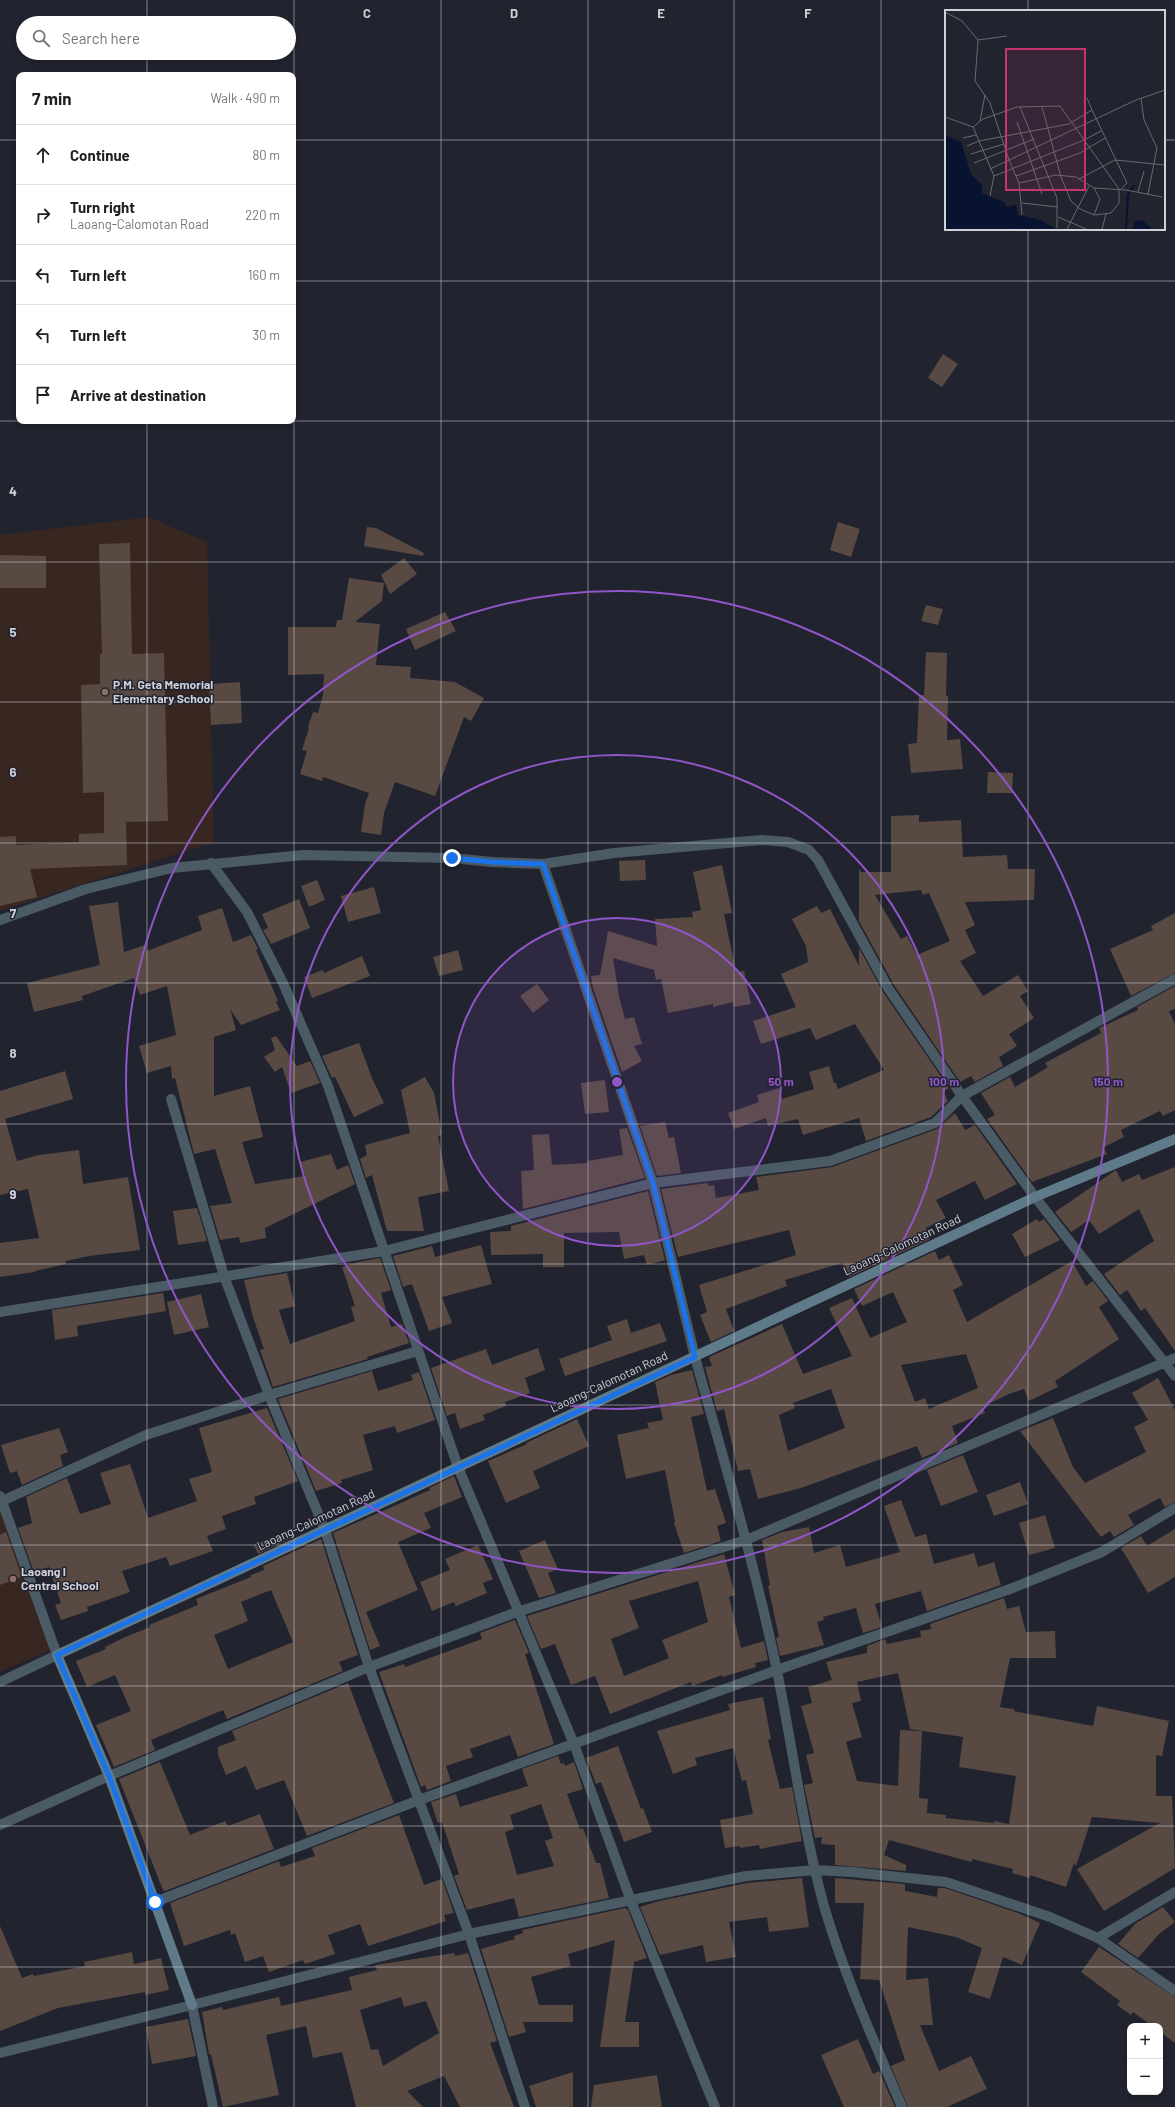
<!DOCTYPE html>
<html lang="en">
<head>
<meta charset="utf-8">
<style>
  :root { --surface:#fff; --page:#f2f2f2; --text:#202124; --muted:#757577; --line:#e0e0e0 }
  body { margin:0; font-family:Barlow,sans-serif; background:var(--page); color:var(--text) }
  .controls { position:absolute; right:12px; bottom:12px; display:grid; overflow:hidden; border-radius:8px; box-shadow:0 2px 6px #0003 }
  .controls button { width:36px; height:36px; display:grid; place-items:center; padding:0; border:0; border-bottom:1px solid var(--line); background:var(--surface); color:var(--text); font:20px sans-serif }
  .stop { position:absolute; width:12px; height:12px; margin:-9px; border:3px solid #1a73e8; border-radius:50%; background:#fff }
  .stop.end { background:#1a73e8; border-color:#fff; box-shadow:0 1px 4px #0008 }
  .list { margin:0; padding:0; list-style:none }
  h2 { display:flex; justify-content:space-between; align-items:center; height:52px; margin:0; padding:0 16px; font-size:17px }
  h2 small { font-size:13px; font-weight:400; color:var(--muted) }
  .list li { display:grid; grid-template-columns:26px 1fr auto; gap:12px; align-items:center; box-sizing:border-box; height:60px; padding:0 16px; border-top:1px solid var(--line) }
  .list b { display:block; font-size:15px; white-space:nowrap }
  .list p { margin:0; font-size:13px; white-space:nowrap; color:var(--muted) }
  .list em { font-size:13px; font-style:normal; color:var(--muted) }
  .icon { flex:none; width:22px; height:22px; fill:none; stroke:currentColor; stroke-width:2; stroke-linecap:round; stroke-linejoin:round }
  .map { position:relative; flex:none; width:1175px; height:2107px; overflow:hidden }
  .search { position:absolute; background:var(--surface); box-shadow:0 2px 6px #0003; left:16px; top:16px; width:280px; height:44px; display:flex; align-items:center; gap:10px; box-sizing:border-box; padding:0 14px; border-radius:22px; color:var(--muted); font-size:15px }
  .panel { position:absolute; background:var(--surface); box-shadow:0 2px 6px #0003; left:16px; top:72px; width:280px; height:352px; border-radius:8px }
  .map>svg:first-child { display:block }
</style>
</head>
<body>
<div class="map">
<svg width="1175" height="2107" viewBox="0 0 1175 2107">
  <rect width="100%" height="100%" fill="#21232f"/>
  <!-- education -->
  <path fill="#382621" d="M149 517 207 542 214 842 0 911V535Z
    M0 1509 52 1649 0 1672Z"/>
  <!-- building -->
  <path fill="#584a43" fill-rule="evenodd" d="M943 354 958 364 942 387 928 378Z
    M838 522 860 529 851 557 830 550Z
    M367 527 376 528 424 553 423 556 364 546Z
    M130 543 132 654 164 653 168 821 126 822 127 865 30 869 37 897 0 906V837L16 836V845L79 842V834L104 833V792L83 793 81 685 100 684V654H102L99 544Z
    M0 555 46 556V588H0Z
    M404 558 417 574 390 594 381 575Z
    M349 578 384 583 382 601 355 622 380 624 376 665 411 667 410 678 455 682 484 698 471 721 464 717 435 796 395 782 384 813 381 835 361 832 365 804 369 793 323 777 322 781 300 774 307 751 302 750 309 728 308 727 313 712 318 713 323 695 324 674 288 675V627H336L337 620H342Z
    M926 605 943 609 938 625 921 621Z
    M445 612 456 631 415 650 406 629Z
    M926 652 947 653 946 696H948L947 740 960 739 963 769 911 773 908 744 917 743 919 695H924Z
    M240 682 242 723 211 725 209 684Z
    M988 772 1013 773 1012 793H987Z
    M919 815V822L961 820 963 857 1007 855 1008 869H1035L1034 900 965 902 975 925 965 930 976 953 960 961 983 996 1018 975 1028 991 1020 996 1034 1018 1009 1034 1017 1046 999 1057 1003 1066 975 1082 971 1076 960 1082 894 985 859 921V869L861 872H891V816ZM921 890 923 895 929 893 950 941 917 955 907 936 901 939 875 895Z
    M645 860 646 880 620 881 619 861Z
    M722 865 732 913 724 914 736 972 744 971 751 1004 734 1007 733 1002 713 1007V1004L668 1013 661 979 656 980 654 970 613 958 619 996 625 1019 634 1017 642 1044 634 1046 642 1061 622 1072 593 988 591 976 600 975 608 931 657 946 655 919 693 917 692 912 701 910 693 872Z
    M317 880 325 900 309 907 301 886Z
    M374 887 381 913 348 922 341 896Z
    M299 899 310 928 271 944 263 930 268 928 262 914Z
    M118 902 124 952 145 945 147 951 202 930 198 916 222 908 233 942 251 935 258 949 256 950 278 1001 276 1002 280 1010 241 1025 230 1009 236 1030 214 1037V1096L250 1086 263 1137 242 1142 255 1184 305 1176 300 1162 331 1154 337 1170 348 1165 355 1184 265 1228 266 1238 240 1243 239 1237 220 1240 210 1206 232 1203 215 1149 194 1154 175 1078 172 1079 171 1066 147 1073 139 1046 176 1035 167 986 140 995 134 978 82 996 83 1000 34 1012 27 983 100 965 89 906Z
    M817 906 821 913 830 909 859 966V948L883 992 949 1088 943 1092 948 1101 931 1117 866 1141 859 1118 803 1135 798 1119 768 1126 766 1118 734 1129 728 1113 759 1102 757 1095 779 1088 782 1099 814 1089 809 1072 829 1066 834 1083H836L838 1089 884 1070 855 1024 816 1040 810 1028 761 1044 753 1021 796 1007 781 974 808 962 806 946 792 919Z
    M1175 913V973L1131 996 1110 949 1153 930 1151 926Z
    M458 950 463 970 439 976 433 957Z
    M362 956 370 976 312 998 304 977 323 970 324 973Z
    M537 984 549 1000 533 1013 520 996Z
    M1175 986V1009L1169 1011 1175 1024V1110L1163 1116 1160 1111 1121 1130 1124 1137 1106 1146 1104 1148 1107 1154 1032 1182 987 1119 995 1115 981 1093 1010 1077 1015 1087 1048 1067 1045 1063 1101 1033 1099 1028 1138 1010 1137 1007Z
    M276 1036 297 1066 310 1061 320 1083 291 1093 282 1067 275 1072 264 1057 275 1050 271 1038Z
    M359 1043 372 1078 384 1103 354 1117 335 1077 332 1078 322 1056Z
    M65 1071 73 1099 5 1119 17 1161 39 1155 79 1150 83 1184 128 1177 140 1250 89 1256 66 1261V1264L35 1271V1272L0 1277V1243L39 1238 28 1189 0 1195V1091Z
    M425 1077 434 1093 442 1135 438 1136 449 1191 418 1197 424 1231H387L372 1175 366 1178 360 1159 367 1155 365 1145 410 1133 401 1090Z
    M605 1080 609 1112 585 1114 581 1083Z
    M955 1113 965 1130 975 1125 1017 1184 985 1200 975 1181 936 1200 946 1218 926 1228 930 1239 849 1277 842 1263 785 1280 787 1286 726 1309 734 1331 711 1342 700 1315 707 1312 699 1285 796 1255 789 1230 678 1257 661 1189 708 1183 709 1186 714 1185 716 1198 759 1190 756 1177 832 1167 937 1129Z
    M665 1122 669 1138 674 1137 681 1173 657 1176 640 1126Z
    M627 1128 645 1178 523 1209 521 1171 534 1170 532 1135 549 1134 552 1165 587 1163V1161L623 1155 619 1129Z
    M1175 1167V1351L1145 1308 1141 1311 1127 1290 1120 1295 1104 1274 1154 1241 1139 1209 1099 1234 1089 1220 1071 1232 1055 1212 1116 1170 1122 1182 1139 1174 1142 1180Z
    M648 1191 665 1260 647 1265 644 1255 624 1259 619 1232 564 1233V1267H543V1254L491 1255 490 1232 511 1231V1226Z
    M197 1208 207 1241 178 1245 173 1211Z
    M1037 1219 1039 1222 1044 1219 1060 1240 1025 1257 1012 1234Z
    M481 1245 492 1284 442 1297 452 1323 429 1331 412 1284 403 1287 393 1256 432 1246 435 1257Z
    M935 1251 939 1260 949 1255 963 1285 953 1290 967 1322 1072 1261 1086 1286 1093 1281 1108 1301 1099 1307 1119 1339 1055 1381 1058 1387 1029 1401 1024 1389 1009 1394 982 1407 985 1413 952 1426 958 1443 922 1458 917 1446 801 1488 758 1499 750 1469 738 1471 724 1409 717 1411 705 1367 712 1366 709 1357 782 1324 803 1374 852 1356 829 1308 852 1298 870 1338 907 1322 893 1292 862 1306 854 1289ZM966 1354 978 1388 929 1409 925 1398 915 1402 901 1365ZM831 1389 845 1428 788 1451 779 1415 795 1408 793 1403Z
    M380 1258 391 1290 381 1293 391 1327 402 1324 409 1343 367 1357 368 1359 273 1387 260 1350 264 1349 253 1317 244 1280 287 1273 295 1306 279 1310 290 1344 355 1321 351 1307 355 1306 342 1267 358 1262Z
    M163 1293 166 1311 77 1326 78 1336 55 1340 52 1310Z
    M201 1294 209 1327 174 1335 167 1302Z
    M627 1319 631 1333 660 1323 667 1341 565 1376 559 1359 612 1340 607 1326Z
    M538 1348 545 1370 525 1378 530 1393 505 1402 506 1406 483 1415 485 1420 460 1429 455 1413 447 1416 431 1368 486 1349 492 1365Z
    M692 1370 704 1414 691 1417 707 1491 715 1489 726 1523 717 1526 721 1541 684 1553 674 1523 675 1522 665 1470 626 1479 617 1435 649 1428 647 1423 663 1420 655 1382 671 1375Z
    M372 1371 378 1391 413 1380 411 1375 419 1372 435 1420 397 1433 395 1426 363 1435 373 1470 341 1480 342 1483 316 1491 278 1399Z
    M1158 1378 1175 1410V1502L1165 1507 1160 1498 1128 1515 1134 1525 1114 1537 1110 1531 1101 1537 1020 1431 1053 1418 1073 1467 1085 1483 1146 1452 1134 1427 1148 1420 1132 1393Z
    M267 1408 298 1481 254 1497 256 1504 222 1516 226 1529 207 1536 213 1551 170 1566 166 1557 122 1571 130 1592 87 1607 88 1611 61 1620 55 1605 61 1603 49 1567 34 1572 18 1528 32 1523 26 1497 67 1478 80 1514 111 1504 100 1473 130 1464 148 1518 197 1501 189 1479 212 1472 199 1428Z
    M577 1419 589 1446 533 1471 540 1488 506 1503 488 1461 527 1444 526 1443Z
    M59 1428 68 1452 60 1455 63 1466 22 1485 17 1471 10 1473 1 1445Z
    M963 1455 978 1492 941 1506 927 1470Z
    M454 1476 462 1497 424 1513 431 1528 398 1542 418 1590 366 1612 380 1646 370 1650 333 1533 430 1490 429 1488Z
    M1020 1482 1028 1504 994 1516 986 1495Z
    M901 1500 915 1537 926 1534 934 1564 974 1553 978 1567 994 1562 1001 1585 927 1611 921 1591 875 1604 882 1627 863 1633 856 1608 823 1617 824 1620 817 1622 824 1645 780 1656 776 1638 779 1637 768 1586 770 1585 762 1540 782 1532 809 1527 814 1553 840 1545 846 1567 900 1552 884 1506Z
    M1045 1515 1055 1548 1029 1555 1019 1523Z
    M1175 1529V1577L1148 1593 1121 1548 1141 1536 1147 1546Z
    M291 1530 293 1537 258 1554 254 1545Z
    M6 1532 22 1577 0 1585V1535Z
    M321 1539 358 1655 339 1662 343 1671 227 1719 223 1710 151 1740 155 1750 114 1767 96 1725 131 1711 115 1675 87 1687 76 1661 106 1649 105 1647 123 1638 150 1627 149 1625 198 1605 196 1599 251 1577V1575L264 1570 263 1566ZM271 1590 293 1642 228 1669 214 1635 248 1621 241 1602Z
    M545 1540 558 1569 548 1573 556 1593 539 1598 519 1551Z
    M478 1545 493 1579 483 1583 487 1593 456 1606 454 1602 432 1611 420 1582 450 1570 445 1559Z
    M724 1554 735 1595 729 1597 741 1648 764 1641 768 1660 755 1663 756 1667 722 1677V1675L692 1686 691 1682 610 1714 595 1676 571 1685 555 1644 541 1649 527 1616ZM698 1581 708 1622 662 1640 669 1658 624 1676 611 1639 639 1628 629 1601Z
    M1004 1598 1007 1609 1019 1606 1026 1632 1055 1631 1056 1658H1010L1000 1707 1014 1709V1711L1093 1726 1097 1706 1169 1721 1162 1756 1156 1755V1796H1172L1175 1868 1104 1911 1077 1869 1160 1823 1092 1817 1076 1866 1074 1863 1066 1887 1030 1875V1878L1012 1873 1013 1869 972 1859V1862L889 1840 884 1855 906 1865V1871L835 1865V1845L821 1844 822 1837 815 1838 804 1785 813 1783 806 1755 814 1753 801 1706 812 1703 808 1687 832 1680 826 1662 867 1653V1646L885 1639 887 1644 921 1637 920 1631 931 1629 930 1624ZM898 1673 910 1729 963 1737 959 1767 1016 1776 1009 1824 994 1821V1823L946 1818V1815L927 1813 928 1799 919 1798 922 1731 900 1730 898 1786 857 1781 846 1742 862 1737 852 1703 861 1701 857 1682Z
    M515 1620 529 1653 525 1654 554 1744 518 1757 510 1735 470 1749 473 1757 446 1766 451 1781 427 1790 425 1785 421 1787 379 1672 404 1664 405 1667 482 1639 480 1633Z
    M348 1683 394 1803 307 1836 284 1780 256 1790 246 1766 226 1775 218 1755V1747L236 1740 232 1731Z
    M763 1697 771 1739 768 1740 780 1789 792 1787 802 1841 760 1849 759 1845 740 1848V1846L725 1848 720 1820 753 1814 746 1780 742 1781 733 1748 695 1758 697 1765 673 1774 657 1731 730 1710 728 1704Z
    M618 1746 641 1809 643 1808 652 1832 624 1842 601 1782 596 1784 586 1758Z
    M558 1756 561 1764 564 1763 565 1766 574 1762 583 1789 567 1794 580 1829 583 1828 596 1863H600L609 1898 519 1917 514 1898 467 1910 454 1876 459 1874 442 1822 438 1823 431 1802 456 1794 460 1807 528 1786 522 1769ZM541 1804 553 1838 545 1841 554 1866 517 1875 505 1832 514 1829 510 1815Z
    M160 1762 190 1835 225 1821 228 1826 260 1814 274 1849 165 1891 163 1890 119 1779Z
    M399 1815 424 1885 442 1879 454 1913 444 1915 446 1921 368 1946 360 1924 328 1935 335 1954 305 1964 303 1960 269 1972 263 1956 245 1962 235 1933 231 1935 230 1930 184 1946 170 1903 279 1861 281 1867 315 1856 312 1848Z
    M802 1878 809 1927 769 1932 767 1917 729 1922 736 1957 706 1962 703 1945 660 1955 640 1907 659 1901 747 1883Z
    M835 1878 905 1884V1891L937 1897 938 1888H945L1018 1913 1040 1923 1022 1965 1003 1957 990 1999 968 1992 982 1948 956 1937 908 1927 906 1980 928 1978 933 2025H920L939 2071 971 2056 987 2089 947 2107H908L891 2066 905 2060 879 1980 860 1979 864 1903H835Z
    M1163 1907 1175 1922 1159 1934 1138 1958 1118 1944 1136 1923Z
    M625 1908 628 1910 647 1958 634 1962 625 2022H639V2047H600L615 1940 568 1954 571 1966 531 1977 539 2005H573V2022H523L526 2032 509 2037 481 1949 515 1939 514 1936 523 1933 522 1930Z
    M0 1926 22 1978 33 1974 34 1976 85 1966 84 1962 132 1952 134 1964 161 1958 169 1990 145 1995V1992L58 2008 0 2031Z
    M1099 1947 1175 1997V2043L1160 2032V2026H1152L1133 2012 1131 2015 1117 2005 1120 2001 1081 1972Z
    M454 1953 455 1956 468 1953 497 2041 490 2043 514 2107H460L444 2076 407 2091 423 2107H356L342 2052 313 2058 306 2026 266 2035 279 2095 223 2107 211 2054H209L202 2012 222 2007 223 2010 279 1997 281 2006 352 1990 349 1977 377 1970 375 1965ZM401 1997 404 2007 426 2001 439 2033 383 2066 378 2049 371 2050 360 2010Z
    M188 2019 196 2056 152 2064 146 2027Z
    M858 2039 873 2074 879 2071 895 2107H844L821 2055Z
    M573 2072V2107H536L529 2086Z
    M657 2075 662 2107H591L594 2085Z"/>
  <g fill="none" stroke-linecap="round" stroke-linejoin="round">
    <!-- service -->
    <path stroke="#4a5b65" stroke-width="10" d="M0 2053 192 2005"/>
    <!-- minor -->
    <path stroke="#4a5b65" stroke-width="10" d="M211 863 247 912 283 983 328 1086 458 1467 574 1744 631 1901 715 2107
      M543 864 653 1183 695 1357
      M0 920 86 889 172 868 303 855 452 858 492 862 543 864 614 853 761 840 788 842 809 850 818 860 888 988 962 1096 1035 1197 1175 1376
      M171 1099 224 1276 269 1395 325 1530 369 1667 469 1934 525 2107
      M0 1312 384 1251 653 1183 830 1161 935 1123 962 1096 1175 979
      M0 1496 57 1655 0 1682
      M0 1502 146 1435 269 1395 418 1351
      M109 1776 369 1667 517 1612 746 1540 1175 1358
      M155 1902 419 1800 777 1670 1010 1589 1102 1552 1175 1508
      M1098 1938 1175 1892"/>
    <!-- tertiary -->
    <path stroke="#4a5b65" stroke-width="10" d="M695 1357C724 1461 755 1565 777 1671 793 1749 803 1830 824 1906 844 1975 874 2041 902 2107
      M0 1825 109 1776
      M213 2107 192 2005 469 1934 746 1876 815 1870 852 1872 946 1882 1050 1917 1098 1938 1175 1991"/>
    <!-- secondary -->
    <path stroke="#5f7b8a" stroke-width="10" d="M192 2005 109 1776 57 1655 1035 1197 1175 1139"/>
  </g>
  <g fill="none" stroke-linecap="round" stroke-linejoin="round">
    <!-- route -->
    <path stroke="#1a73e8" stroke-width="5" d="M155 1902 109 1776 57 1655 695 1357 653 1183 543 864 492 862 452 858"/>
  </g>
  <!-- grid -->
  <path fill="none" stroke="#cfd1d9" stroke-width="1" stroke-opacity="0.55" d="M147 0V23M294 0V2107M441 0V2107M588 0V2107M734 0V2107M881 0V2107M1028 0V11M147 53V75M0 140H19M293 140H946M1164 140H1175M1028 229V2107M0 281H19M293 281H1175M0 421H1175M147 421V2107M0 562H1175M0 702H1175M0 843H1175M0 983H1175M0 1124H1175M0 1264H1175M0 1405H1175M0 1545H1175M0 1686H1175M0 1826H1175M0 1967H1175"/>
  <!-- distance rings -->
  <circle cx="617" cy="1082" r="164" fill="#9055c6" fill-opacity=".12"/>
  <g fill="none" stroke="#9055c6" stroke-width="2">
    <circle cx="617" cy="1082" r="164"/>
    <circle cx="617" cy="1082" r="327"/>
    <circle cx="617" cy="1082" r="491"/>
  </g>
  <!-- markers -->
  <g fill="#8d6e63" stroke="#21232f" stroke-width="1.5">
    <circle cx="105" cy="692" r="4"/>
    <circle cx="13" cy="1579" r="4"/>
  </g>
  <g text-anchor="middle" stroke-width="3" stroke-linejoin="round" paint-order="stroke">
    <!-- poi labels -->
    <g font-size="12" font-weight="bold" fill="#cfd1d9" stroke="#21232f" text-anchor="start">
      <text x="113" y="689">P.M. Geta Memorial<tspan x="113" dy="14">Elementary School</tspan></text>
      <text x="21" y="1576">Laoang I<tspan x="21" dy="14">Central School</tspan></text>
    </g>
    <!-- street labels -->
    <g font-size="12" fill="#cfd1d9" stroke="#21232f">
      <text transform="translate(902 1245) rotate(-25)" y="4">Laoang-Calomotan Road</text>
      <text transform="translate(609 1382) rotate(-25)" y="4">Laoang-Calomotan Road</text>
      <text transform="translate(316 1520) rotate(-25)" y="4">Laoang-Calomotan Road</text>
    </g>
  </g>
  <!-- overview -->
  <g transform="translate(945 10)">
    <rect width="220" height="220" fill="#21232f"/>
    <path d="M0 125 16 132 26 164 37 175V183L59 192 61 197 71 195 73 205 95 210 111 219H0ZM193 210 198 211 207 219H188L189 212Z" fill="#07132f"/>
    <path fill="none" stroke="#07132f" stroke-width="2" d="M71 219 77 205M181 219 183 185 189 175"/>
    <path fill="none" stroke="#676973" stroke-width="1" d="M0 2 17 11 33 30 62 26M33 30 30 71 45 93 64 150 45 159M196 88 199 110 212 138 203 184M75 97 112 188V218M147 100 182 173 176 179M0 107 28 117 49 166 139 130 156 121M35 111 40 85M72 112 97 184M28 117 38 109 72 97 115 96 174 179V193L166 203 149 205 135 199 126 191 116 167 97 97M18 128 31 125M22 136 34 131 124 114 147 100 142 88M26 144 59 134M29 153 89 129M71 166 135 143 160 128M134 169 170 150 220 155M74 173 64 150 191 90 220 80M193 182 199 161M45 186 49 166M77 193 113 197M77 205 74 173 111 165 131 167 149 178 181 180 217 187M149 205 155 189 149 178M113 207 141 219M122 219 144 176M157 219 161 204"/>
    <path fill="#c4346e" fill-opacity="0.15" stroke="#c4346e" stroke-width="2" d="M61 39H140V180H61Z"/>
    <rect width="220" height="220" fill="none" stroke="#cfd1d9" stroke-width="2"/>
  </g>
  <g font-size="13" text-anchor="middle" font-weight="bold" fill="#cfd1d9" stroke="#21232f" stroke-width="3" stroke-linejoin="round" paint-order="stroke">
    <text x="367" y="18">C</text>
    <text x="514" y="18">D</text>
    <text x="661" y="18">E</text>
    <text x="808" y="18">F</text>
    <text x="13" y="496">4</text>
    <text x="13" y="637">5</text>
    <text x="13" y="777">6</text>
    <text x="13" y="918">7</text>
    <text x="13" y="1058">8</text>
    <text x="13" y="1199">9</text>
  </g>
  <circle cx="617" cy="1082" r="6" fill="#9055c6" stroke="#21232f" stroke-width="2"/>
  <g font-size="12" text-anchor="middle" font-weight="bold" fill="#9055c6" stroke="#21232f" stroke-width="3" stroke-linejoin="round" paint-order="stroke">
    <text x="781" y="1086">50 m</text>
    <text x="944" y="1086">100 m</text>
    <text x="1108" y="1086">150 m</text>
  </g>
</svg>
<div class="controls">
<button>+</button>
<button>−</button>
</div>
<div class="stop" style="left:155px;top:1902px"></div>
<div class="stop end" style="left:452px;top:858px"></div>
<div class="search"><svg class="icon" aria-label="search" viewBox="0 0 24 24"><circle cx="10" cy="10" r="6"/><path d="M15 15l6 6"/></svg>Search here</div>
<section class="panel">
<h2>7 min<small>Walk · 490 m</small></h2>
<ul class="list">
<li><svg class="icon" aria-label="ahead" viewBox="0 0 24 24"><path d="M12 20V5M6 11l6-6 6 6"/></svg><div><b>Continue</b></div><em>80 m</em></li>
<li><svg class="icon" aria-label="right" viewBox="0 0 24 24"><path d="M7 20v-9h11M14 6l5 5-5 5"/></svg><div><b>Turn right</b><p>Laoang-Calomotan Road</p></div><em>220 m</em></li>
<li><svg class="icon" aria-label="left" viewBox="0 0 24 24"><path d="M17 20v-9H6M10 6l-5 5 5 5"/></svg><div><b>Turn left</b></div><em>160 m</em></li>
<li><svg class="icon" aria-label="left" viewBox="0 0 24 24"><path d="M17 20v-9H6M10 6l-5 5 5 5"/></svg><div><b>Turn left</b></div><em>30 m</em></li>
<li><svg class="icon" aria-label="arrive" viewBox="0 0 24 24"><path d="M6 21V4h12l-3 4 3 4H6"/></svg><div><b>Arrive at destination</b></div></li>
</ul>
</section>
</div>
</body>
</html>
